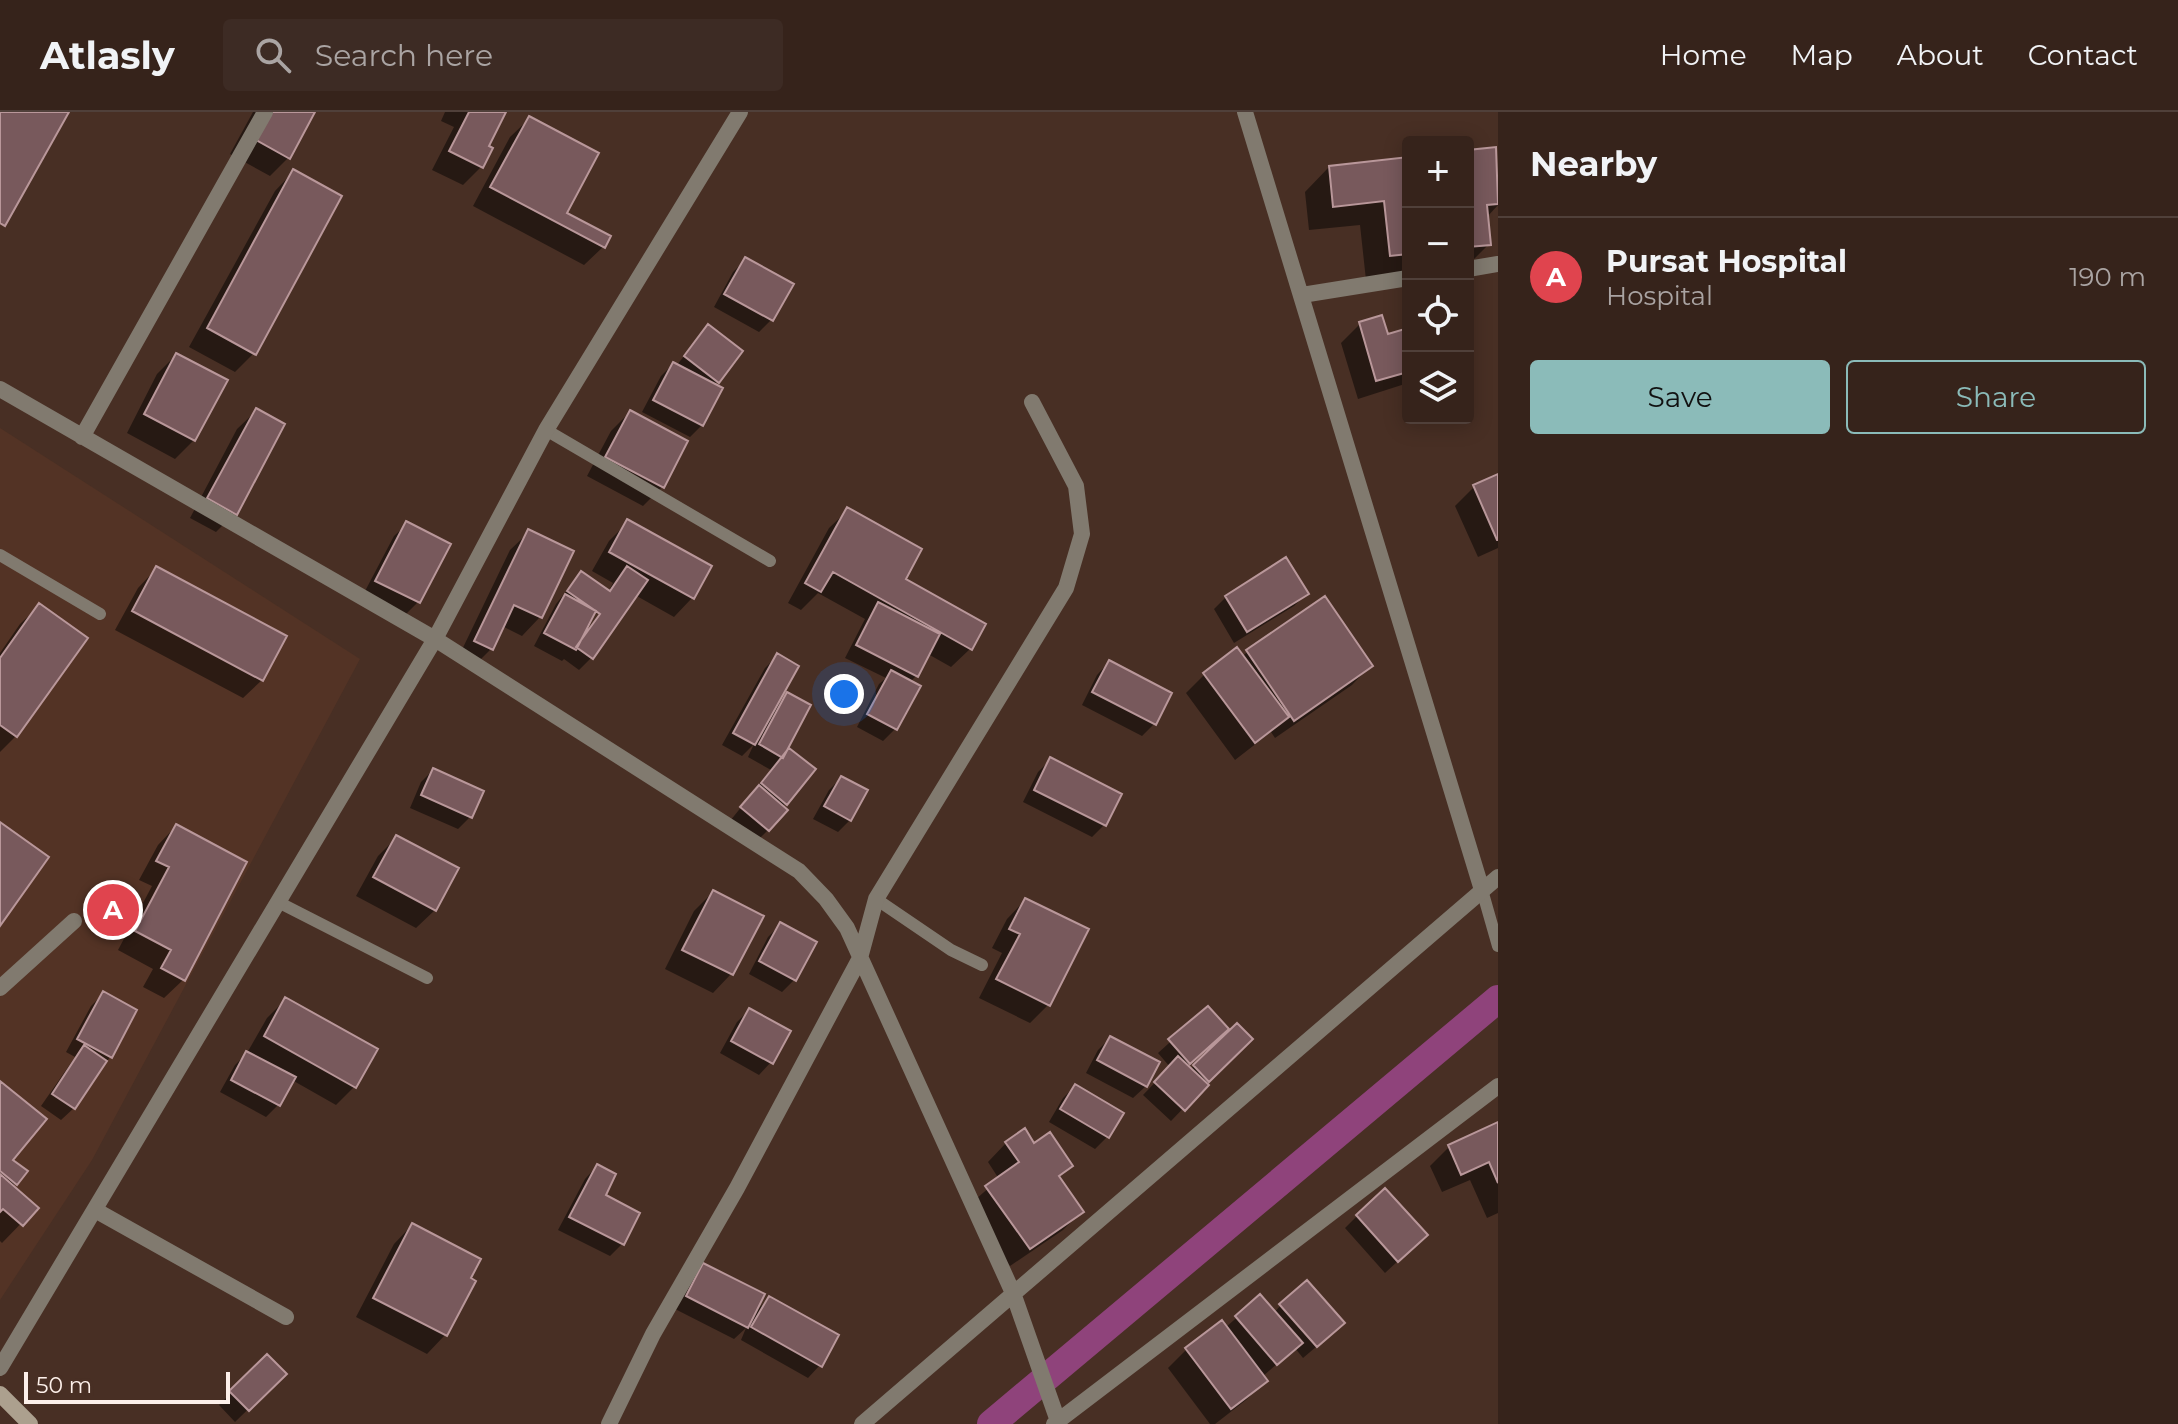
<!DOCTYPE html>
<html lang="en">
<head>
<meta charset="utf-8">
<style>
  :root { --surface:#36231b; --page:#3d2b24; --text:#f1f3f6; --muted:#aaa4a3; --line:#50403a; --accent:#8bbbb9 }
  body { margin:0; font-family:Montserrat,sans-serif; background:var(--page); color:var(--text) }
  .controls { position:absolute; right:24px; top:24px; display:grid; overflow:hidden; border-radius:8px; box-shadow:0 4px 20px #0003 }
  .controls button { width:72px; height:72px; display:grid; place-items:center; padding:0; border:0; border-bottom:2px solid var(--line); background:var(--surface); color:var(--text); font:40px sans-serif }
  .scale { position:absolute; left:24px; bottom:20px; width:206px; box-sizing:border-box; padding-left:8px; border:4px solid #fdf0ea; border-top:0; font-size:22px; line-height:28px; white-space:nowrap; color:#fdf0ea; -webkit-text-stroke:6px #482f24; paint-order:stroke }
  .you { position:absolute; left:844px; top:582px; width:28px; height:28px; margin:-20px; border:6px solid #fff; border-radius:50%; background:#1a73e8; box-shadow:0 0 0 12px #1a73e833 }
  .badge { display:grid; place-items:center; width:52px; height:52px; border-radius:50%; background:var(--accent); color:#fff; font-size:26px; font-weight:700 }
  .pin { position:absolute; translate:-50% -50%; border:4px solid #fff; box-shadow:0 2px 8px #0006 }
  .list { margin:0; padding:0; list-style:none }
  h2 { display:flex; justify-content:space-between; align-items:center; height:104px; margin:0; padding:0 32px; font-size:34px }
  h2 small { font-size:26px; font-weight:400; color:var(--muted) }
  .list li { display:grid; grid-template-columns:52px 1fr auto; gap:24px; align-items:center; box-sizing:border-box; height:120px; padding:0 32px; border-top:2px solid var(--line) }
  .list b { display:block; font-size:30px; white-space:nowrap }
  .list p { margin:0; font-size:26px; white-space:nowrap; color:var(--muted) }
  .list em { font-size:26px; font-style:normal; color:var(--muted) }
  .actions { display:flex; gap:16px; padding:24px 32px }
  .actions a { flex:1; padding:18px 0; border:2px solid var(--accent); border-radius:8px; text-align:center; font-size:28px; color:var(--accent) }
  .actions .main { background:var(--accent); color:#111 }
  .icon { flex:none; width:44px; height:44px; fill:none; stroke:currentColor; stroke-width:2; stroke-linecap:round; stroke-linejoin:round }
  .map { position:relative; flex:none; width:1498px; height:1312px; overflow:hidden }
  header { display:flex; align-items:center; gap:48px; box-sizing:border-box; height:112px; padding:0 40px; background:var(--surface); border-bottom:2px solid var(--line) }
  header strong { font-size:38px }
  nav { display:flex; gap:44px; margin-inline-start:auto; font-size:28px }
  .search { width:560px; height:72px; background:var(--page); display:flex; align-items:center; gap:20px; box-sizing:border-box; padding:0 28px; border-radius:8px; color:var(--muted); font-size:30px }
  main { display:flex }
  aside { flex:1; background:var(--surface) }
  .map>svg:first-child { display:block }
</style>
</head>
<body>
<header>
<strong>Atlasly</strong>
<div class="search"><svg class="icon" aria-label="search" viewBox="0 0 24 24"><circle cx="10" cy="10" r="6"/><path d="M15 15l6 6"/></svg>Search here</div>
<nav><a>Home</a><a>Map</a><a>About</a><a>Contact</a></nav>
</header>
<main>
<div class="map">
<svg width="1498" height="1312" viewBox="0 0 1498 1312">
  <rect width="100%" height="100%" fill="#482f24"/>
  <!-- built -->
  <path fill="#533325" d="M0 316 360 547 92 1048 0 1188Z"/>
  <!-- shadow -->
  <path fill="#0007" fill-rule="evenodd" d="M253 0H313L289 45 270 64 230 42Z
    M445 0H504L486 35 481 55 463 73 432 58 454 15 441 9Z
    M529 7 564 102 603 135 584 153 473 94 510 25Z
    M1494 37 1498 93 1487 105 1489 132 1468 153V40Z
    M1408 47V163L1366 168 1360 113 1309 118 1305 80 1329 55Z
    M293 60 254 241 235 260 189 235 275 79Z
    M745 148 771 208 759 220 714 195 733 160Z
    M1360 212 1387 225 1408 218V271L1358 287 1341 231Z
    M708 215 741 240 714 273 702 313 690 325 642 300 661 264 673 252 676 254Z
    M176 243 194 328 175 347 127 321 157 262Z
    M256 299 235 401 216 420 190 406 237 317Z
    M630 300 662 375 643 394 587 364 611 319Z
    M1498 364V436L1478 445 1455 394 1474 375Z
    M848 398 903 468 970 537 951 555 928 542 916 564 910 570 918 574 895 617 883 629 857 615 879 572 886 566 845 546 865 507 818 481 801 498 788 491 829 416Z
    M628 410 692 486 674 505 635 483 591 546 579 558 564 547 562 549 534 534 556 492 581 461 608 480 613 471 592 459 609 429ZM595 496 603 501 579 533 577 532Z
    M407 412 448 433 418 490 406 502 364 481 394 424Z
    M529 420 540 505 522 524 502 514 491 537 472 556 457 548 510 438Z
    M156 457 262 568 243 586 115 518 138 476Z
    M1306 482 1294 494 1234 531 1214 497 1226 485Z
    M39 494 16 624 0 640V541L20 512Z
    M1247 540 1370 554 1352 573 1275 626 1271 620 1235 648 1186 581 1205 562 1242 545Z
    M777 544V593L787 583 786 636 813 658 782 695 768 718 756 730 730 709 771 658 748 645 754 632 742 644 722 633 765 556Z
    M1109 550 1154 612 1142 624 1082 593 1097 563Z
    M1051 647 1119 683 1104 713 1092 725 1023 690 1038 660Z
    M433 658 470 705 458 717 410 696 421 670Z
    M841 666 850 708 838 720 813 707 829 678Z
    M176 714 183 868 164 886 143 875 153 857 118 838 152 774 139 768 158 733Z
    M397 725 435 798 416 816 356 784 378 744Z
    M713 780 731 862 713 881 665 857 694 799Z
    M1025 788 1048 893 1030 911 979 886 1002 841 992 836 1007 807Z
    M781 812 794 868 782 880 749 862 768 825Z
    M103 882 110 945 74 996 61 1008 41 994 75 945 66 940 91 894Z
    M286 887 355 974 336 993 292 968 279 992 266 1005 220 980 235 953 247 941 267 906Z
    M1208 896 1229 920 1250 927 1171 1009 1143 983 1170 955 1158 941ZM1213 929 1216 932 1190 958 1186 954Z
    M749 898 771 950 759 963 720 941 737 910Z
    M1110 926 1146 974 1133 986 1086 961 1098 938Z
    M0 971 11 1048 25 1060 12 1075 36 1096 2 1131 0 1129Z
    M1075 974 1121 1002 1107 1025 1095 1037 1049 1010 1063 986Z
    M1498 1012V1101L1487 1106 1470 1068 1442 1080 1430 1054 1449 1035Z
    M1006 1031 1034 1033 1070 1054 1058 1066 1081 1100 1063 1118 1010 1154 968 1094 999 1067 988 1050Z
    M597 1054 603 1084 638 1102 622 1132 610 1144 558 1118 585 1067Z
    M1357 1104 1413 1135 1385 1161 1345 1116Z
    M412 1113 473 1170 445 1223 427 1242 356 1205 394 1132Z
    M703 1153 755 1200 769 1186 820 1253 808 1266 741 1228 746 1216 734 1227 675 1197 691 1165Z
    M1260 1185 1274 1201 1280 1194 1330 1223 1303 1246 1295 1236 1262 1265 1265 1269 1246 1288 1215 1312H1210L1168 1256 1187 1237 1225 1216Z
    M267 1245 284 1262 235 1310 219 1293Z"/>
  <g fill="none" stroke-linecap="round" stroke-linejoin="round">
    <!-- canal -->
    <path stroke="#8f437b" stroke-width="28" d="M991 1312 1498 887"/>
  </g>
  <!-- building -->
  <path fill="#78595c" stroke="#b9979a" stroke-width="2" d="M0 0H69L5 114 0 111Z
    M260 0H315L290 47 247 23Z
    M469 0H506L489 34 493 36 483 56 449 39Z
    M529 4 599 41 567 101 611 124 605 136 490 75Z
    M1496 35 1498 92 1487 93 1491 133 1468 135V38Z
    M1408 45V142L1390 144 1384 89 1333 95 1329 54Z
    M293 57 342 84 256 243 207 216Z
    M745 145 794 172 773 209 724 182Z
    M1382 203 1388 222 1408 216V260L1376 269 1359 210Z
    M708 212 743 239 719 271 684 244Z
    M176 241 228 268 195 329 144 302Z
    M673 250 723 276 703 314 653 288Z
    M256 296 285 312 237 403 207 386Z
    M630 298 688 329 664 376 605 345Z
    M1498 362V428H1497L1473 373Z
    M847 395 922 437 906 467 986 512 972 538 833 460 821 480 805 471Z
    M627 407 712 454 694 487 609 440Z
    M406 409 451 432 420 491 375 469Z
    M528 417 574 439 542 506 514 493 493 538 474 529Z
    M1286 445 1309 482 1247 520 1225 484Z
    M156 454 287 524 263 569 132 499Z
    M627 454 648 468 593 547 576 535 600 502 567 479 581 459 610 479Z
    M565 482 596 499 576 538 544 521Z
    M1325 484 1373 554 1294 609 1246 538Z
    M878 490 940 522 918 565 856 533Z
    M39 491 88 526 17 625 0 613V546Z
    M1237 535 1289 605 1255 631 1203 561Z
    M777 541 799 554 755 633 733 621Z
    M1109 548 1172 581 1156 613 1092 580Z
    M891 558 921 574 897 618 867 602Z
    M787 580 811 593 783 646 759 632Z
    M789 636 816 657 787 693 761 671Z
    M1050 645 1122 682 1106 714 1034 678Z
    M433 656 484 679 472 706 421 683Z
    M841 664 868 678 851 709 824 694Z
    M759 673 788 698 769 719 740 695Z
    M0 710 49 745 0 814Z
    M176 712 247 750 185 869 161 856 171 838 135 819 169 755 156 749Z
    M396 723 459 756 436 799 373 765Z
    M713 778 764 804 733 863 682 838Z
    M1025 786 1089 817 1050 894 996 867 1020 822 1009 817Z
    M780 810 817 830 796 869 759 849Z
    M103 879 137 898 112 946 77 927Z
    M285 885 378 937 356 976 264 924Z
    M1208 894 1229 917 1190 952 1168 927Z
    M749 896 791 919 773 952 731 929Z
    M1237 911 1253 927 1209 970 1193 953Z
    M1110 924 1160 950 1147 975 1097 948Z
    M84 933 107 949 75 997 52 982Z
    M246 939 296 965 280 994 231 968Z
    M1178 944 1209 973 1185 999 1154 970Z
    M0 969 47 1007 13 1048 28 1059 17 1073 0 1059Z
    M1075 972 1124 1001 1109 1026 1060 997Z
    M1498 1010V1071L1489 1050 1461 1063 1448 1033Z
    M1025 1016 1034 1031 1050 1020 1073 1054 1059 1064 1084 1100 1030 1137 985 1074 1019 1050 1005 1030Z
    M597 1052 616 1062 606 1083 640 1101 624 1133 569 1105Z
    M0 1062 39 1096 23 1114 3 1097 0 1100Z
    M1385 1076 1428 1123 1398 1150 1356 1103Z
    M412 1111 481 1147 471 1166 476 1169 447 1224 373 1186Z
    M703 1151 765 1182 748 1216 686 1184Z
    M1307 1168 1345 1211 1317 1235 1279 1192Z
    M1260 1182 1303 1231 1277 1253 1235 1204Z
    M769 1184 839 1223 822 1255 751 1215Z
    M1222 1208 1268 1269 1231 1297 1185 1236Z
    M267 1242 287 1262 249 1299 229 1279Z"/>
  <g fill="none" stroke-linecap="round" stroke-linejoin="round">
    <!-- service -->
    <path stroke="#817a6f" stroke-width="12" d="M546 318 770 449
      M0 443 100 502
      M1482 778 1498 834
      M876 787 951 838 982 853
      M278 790 427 866"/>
    <!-- minor -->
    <path stroke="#817a6f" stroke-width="16" d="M1245 0 1482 778
      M1468 157 1498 152
      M1302 183 1408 166
      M0 277 435 527 799 759 826 787 847 816 1013 1181 1059 1312
      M82 325 265 0
      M0 876 74 809
      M95 1098 286 1205
      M0 1256 435 527 546 318 740 0
      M609 1312 653 1222 737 1076 860 846 876 787 1066 476 1082 422 1076 374 1032 290
      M862 1312 1498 765
      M1054 1312 1498 974"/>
    <!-- secondary -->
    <path stroke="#aca08e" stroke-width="16" d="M0 1282 30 1312"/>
  </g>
</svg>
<div class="controls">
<button>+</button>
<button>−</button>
<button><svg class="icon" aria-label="locate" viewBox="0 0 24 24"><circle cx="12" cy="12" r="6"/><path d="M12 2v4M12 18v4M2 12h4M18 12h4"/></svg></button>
<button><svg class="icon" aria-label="layers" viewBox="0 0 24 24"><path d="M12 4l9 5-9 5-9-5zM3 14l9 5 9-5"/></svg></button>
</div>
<div class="scale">50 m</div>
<div class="you"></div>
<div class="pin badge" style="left:113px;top:798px;background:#e0444e">A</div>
</div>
<aside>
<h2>Nearby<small></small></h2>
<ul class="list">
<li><span class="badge" style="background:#e0444e">A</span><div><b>Pursat Hospital</b><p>Hospital</p></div><em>190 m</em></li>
</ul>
<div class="actions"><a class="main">Save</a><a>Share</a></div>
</aside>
</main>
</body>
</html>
